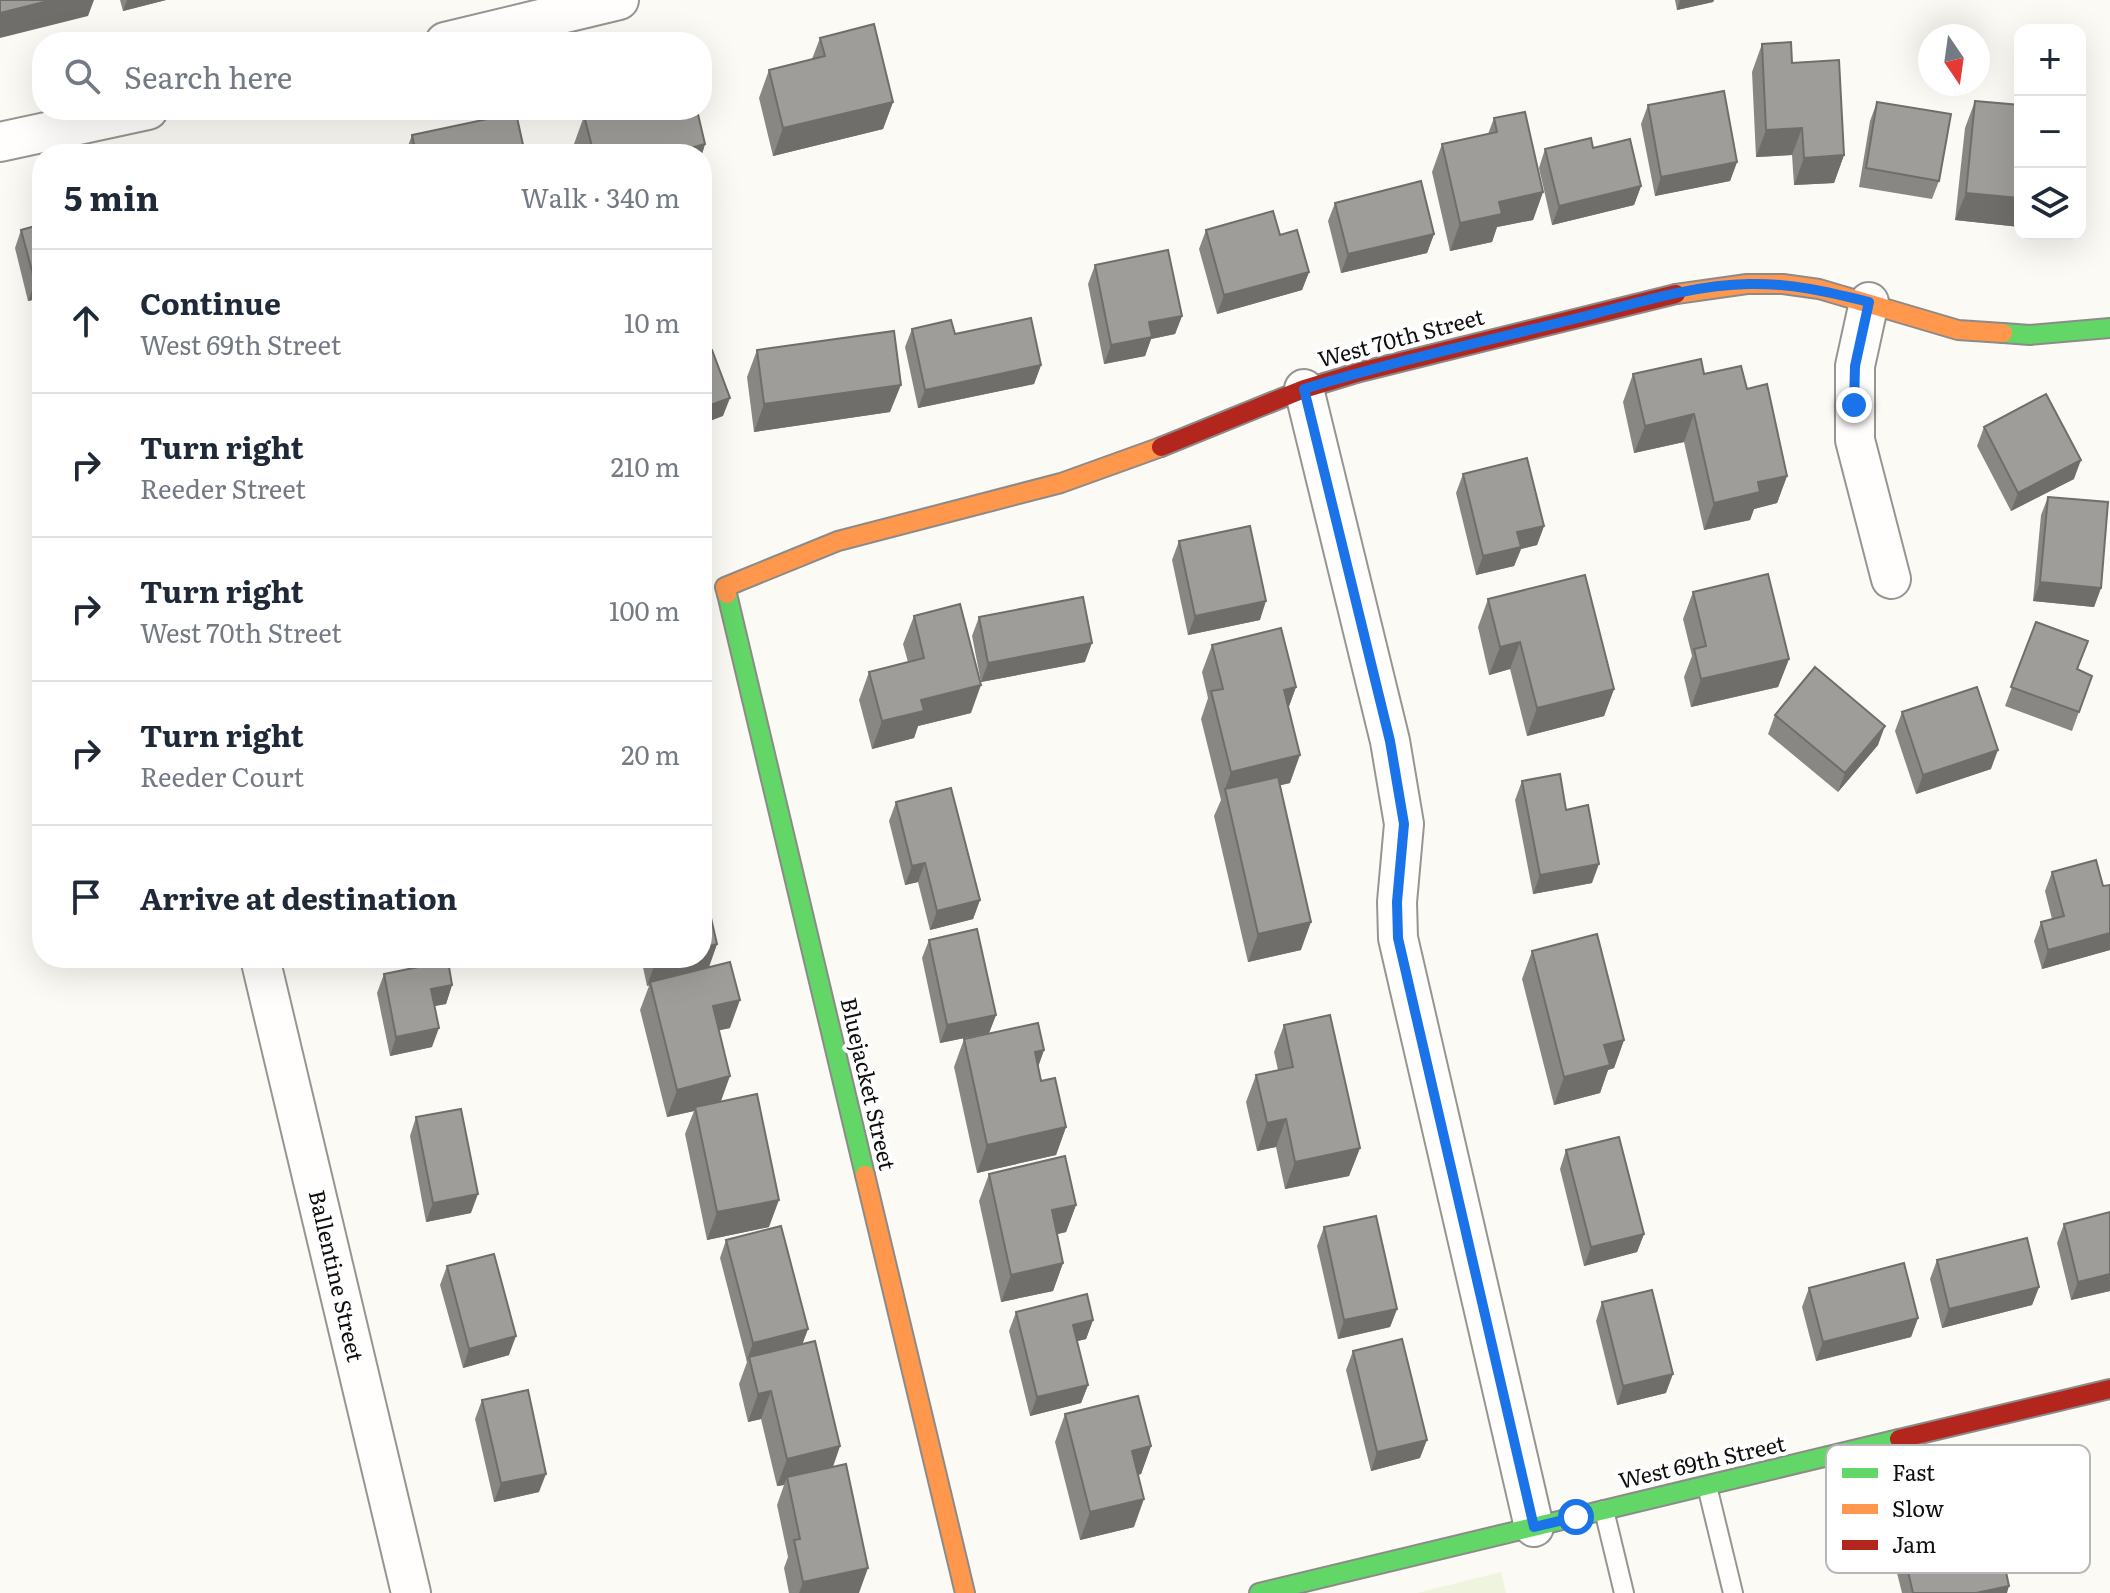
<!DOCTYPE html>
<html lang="en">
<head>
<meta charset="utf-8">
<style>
  :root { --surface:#fff; --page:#f2f2f3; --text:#1f2937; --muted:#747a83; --line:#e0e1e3 }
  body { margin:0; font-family:Literata,serif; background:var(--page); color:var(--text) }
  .controls { position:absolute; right:24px; top:24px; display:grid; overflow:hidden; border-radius:16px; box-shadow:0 8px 32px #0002 }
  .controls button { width:72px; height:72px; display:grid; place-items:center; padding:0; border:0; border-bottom:2px solid var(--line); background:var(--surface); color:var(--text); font:40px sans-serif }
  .compass { position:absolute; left:1918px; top:24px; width:72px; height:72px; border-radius:50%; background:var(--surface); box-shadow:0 8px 32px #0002; rotate:167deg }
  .stop { position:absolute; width:24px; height:24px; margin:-18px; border:6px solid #1a73e8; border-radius:50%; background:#fff }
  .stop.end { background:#1a73e8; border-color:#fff; box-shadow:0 2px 8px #0008 }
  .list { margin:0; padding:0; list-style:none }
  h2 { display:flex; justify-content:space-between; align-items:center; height:104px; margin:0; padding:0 32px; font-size:34px }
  h2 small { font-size:26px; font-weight:400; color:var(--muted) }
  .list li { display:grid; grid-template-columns:52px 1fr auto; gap:24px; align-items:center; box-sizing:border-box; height:144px; padding:0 32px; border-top:2px solid var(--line) }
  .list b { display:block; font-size:30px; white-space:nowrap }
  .list p { margin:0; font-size:26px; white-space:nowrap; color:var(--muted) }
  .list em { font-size:26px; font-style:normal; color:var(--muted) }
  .icon { flex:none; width:44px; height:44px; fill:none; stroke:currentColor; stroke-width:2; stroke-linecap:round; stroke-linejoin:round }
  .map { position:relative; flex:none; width:2110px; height:1593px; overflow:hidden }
  .search { position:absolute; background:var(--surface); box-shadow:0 8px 32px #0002; left:32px; top:32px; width:680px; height:88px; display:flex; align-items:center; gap:20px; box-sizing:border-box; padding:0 28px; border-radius:32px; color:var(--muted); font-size:30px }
  .panel { position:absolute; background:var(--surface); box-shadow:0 8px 32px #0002; left:32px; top:144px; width:680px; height:824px; border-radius:32px }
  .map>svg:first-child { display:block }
</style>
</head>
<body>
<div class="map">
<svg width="2110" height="1593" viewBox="0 0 2110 1593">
  <rect width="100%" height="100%" fill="#fcfaf4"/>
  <!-- pitch -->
  <path fill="#eff4de" d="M1501 1572 1506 1593H1417Z"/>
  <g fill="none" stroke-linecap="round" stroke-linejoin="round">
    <!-- lane casing -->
    <g stroke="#969592" stroke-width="22">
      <path id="lane" d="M1707 1486 1733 1593
        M1604 1510 1624 1593"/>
    </g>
    <!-- street casing -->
    <g stroke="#969592" stroke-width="42">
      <path id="street" d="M445 42 619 0
        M0 142 148 110
        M1869 302 1855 366V440L1891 579
        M1304 389 1390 741 1404 824 1397 902 1398 938 1534 1527
        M260 958 411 1593"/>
    </g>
    <!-- fast casing -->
    <g stroke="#8c8b89" stroke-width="22">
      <path id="fast" d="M2003 333 2030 335 2110 328
        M727 594 865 1175
        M1259 1593 1899 1439"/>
    </g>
    <!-- slow casing -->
    <g stroke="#8c8b89" stroke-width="22">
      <path id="slow" d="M1676 294 1747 284H1783L1819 289 1958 330 2003 333
        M727 594 725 587 838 541 1061 483 1161 447
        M865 1175 965 1593"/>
    </g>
    <!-- jam casing -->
    <g stroke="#8c8b89" stroke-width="22">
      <path id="jam" d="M1161 447 1304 389 1360 372 1676 294
        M1899 1439 2110 1389"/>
    </g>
    <!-- lane -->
    <use href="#lane" stroke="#fffefd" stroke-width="18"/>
    <!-- street -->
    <use href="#street" stroke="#fffefd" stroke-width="38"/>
    <!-- fast -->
    <use href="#fast" stroke="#63d668" stroke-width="18"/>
    <!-- slow -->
    <use href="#slow" stroke="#ff974d" stroke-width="18"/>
    <!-- jam -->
    <use href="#jam" stroke="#b3261e" stroke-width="18"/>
  </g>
  <!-- wall -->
  <path fill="#898784" d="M120 0H166L123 11Z
    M1675 0H1714L1713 2 1677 10Z
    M820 38 893 102 883 129 773 156 759 98 769 70 812 59Z
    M1762 44 1844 155 1834 183 1794 185 1792 155 1756 157 1752 72Z
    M1975 101 2020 105V227L1955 220 1965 128Z
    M1877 102 1939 181 1932 199 1859 187 1870 121Z
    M1648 105 1737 162 1730 181 1655 196 1641 124Z
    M584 116 705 144 702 154H577L574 144Z
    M1494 118 1543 192 1533 220 1497 227 1492 242 1450 251 1432 172 1442 144 1488 134Z
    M412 135 525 154H405Z
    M1593 148 1641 186 1634 205 1552 225 1539 168 1545 149Z
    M1335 203 1434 234 1427 253 1341 273 1328 221Z
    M21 230 42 298 28 301 15 248Z
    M1206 230 1309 272 1302 290 1217 314 1199 249Z
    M1095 265 1182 316 1175 334 1151 339 1145 356 1104 364 1088 284Z
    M912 329 955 334 1041 365 1034 384 918 408 905 347Z
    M757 350 890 412 754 432 747 377Z
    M1633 374H1704L1747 389 1787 476 1777 503 1754 509 1750 520 1704 530 1684 442 1634 453 1623 402Z
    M1984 427 2074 479 2011 511 1977 446Z
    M1463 474 1544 526 1537 545 1521 549 1514 566 1476 575 1456 493Z
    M2048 497 2101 588 2094 607 2033 601 2041 515Z
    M1179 541 1260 620 1188 635 1172 560Z
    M1693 592 1789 659 1778 687 1691 707 1684 677 1692 656 1683 619Z
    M1488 599 1614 689 1604 716 1527 736 1510 669 1489 675 1478 627Z
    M914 616 971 713 918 726 914 738 872 749 859 700 869 672 908 662 903 644Z
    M979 617 1085 662 981 682 972 636Z
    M2036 622 2077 670 2092 676 2072 731 2005 706Z
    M1212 645 1296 687 1288 708 1290 783 1280 785 1301 950 1248 962 1214 816 1221 800 1201 719 1208 698 1202 672Z
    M1902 712 1991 769 1916 794 1895 731Z
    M1775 715 1878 745 1838 792 1768 734Z
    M1522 781 1566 810 1592 883 1533 894 1515 800Z
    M896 802 980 900 973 919 930 930 918 882 905 885 889 821Z
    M2052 872 2103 886 2110 885V950L2042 969 2034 941 2041 922 2052 919 2045 891Z
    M929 940 996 1015 989 1033 940 1043 922 958Z
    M717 944 709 967 730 1028 719 1030 721 1101 769 1227 707 1240 685 1134 694 1111 667 1117 640 1010 649 986H647L641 958H702Z
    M1532 951 1624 1040 1614 1068 1608 1070 1600 1093 1554 1105 1522 979Z
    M384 974 452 985 446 1004 434 1006 432 1047 390 1056 377 993Z
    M1284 1025 1360 1148 1349 1176 1285 1189 1276 1147 1257 1151 1246 1102 1256 1075 1278 1070 1274 1052Z
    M964 1039 1044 1050 1038 1067 1041 1081 1066 1127 1056 1155 977 1173 954 1067Z
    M416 1117 471 1213 426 1222 410 1136Z
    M1566 1150 1644 1234 1637 1252 1584 1266 1560 1169Z
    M989 1174 1076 1205 1066 1232 1057 1234 1063 1263 1053 1291 1001 1302 979 1201Z
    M2110 1212V1291L2071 1300 2057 1243 2064 1224Z
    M1324 1227 1397 1309 1390 1327 1338 1339 1317 1246Z
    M726 1240 808 1329 802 1344 840 1446 833 1467 859 1593H789L784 1568 788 1557 777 1505 784 1485 777 1486 761 1419 748 1422 739 1384 747 1362 720 1258Z
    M1937 1260 2039 1287 2032 1305 1942 1328 1930 1279Z
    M447 1266 509 1355 463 1368 440 1285Z
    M1809 1288 1918 1318 1911 1337 1816 1361 1802 1307Z
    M1602 1302 1666 1393 1617 1405 1596 1321Z
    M1016 1312 1093 1320 1086 1339 1077 1341 1088 1385 1081 1403 1030 1416 1009 1331Z
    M1353 1351 1420 1458 1371 1471 1346 1370Z
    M482 1400 539 1492 494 1502 475 1419Z
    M1065 1414 1151 1446 1141 1474 1138 1475 1134 1527 1080 1540 1055 1442Z
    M1904 1554 2007 1593H1902L1897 1573Z"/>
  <!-- shaded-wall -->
  <path fill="#6f6e6b" d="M52 0H94L88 16 0 38V13Z
    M127 0H166L123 11Z
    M1680 0H1714L1713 2 1677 10Z
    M893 102 883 129 773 156 783 128Z
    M1802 128 1792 155 1756 157 1766 130Z
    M705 144 702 154H668Z
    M1844 155 1834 183 1794 185 1804 158Z
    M1737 162 1730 181 1655 196 1661 177Z
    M1641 186 1634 205 1552 225 1559 206Z
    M1543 192 1533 220 1497 227 1492 242 1450 251 1460 223 1499 202Z
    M1966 193 2020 198V227L1955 220Z
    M1434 234 1427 253 1341 273 1348 254Z
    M1309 272 1302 290 1217 314 1224 295Z
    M42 280V298L28 301 35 282Z
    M1182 316 1175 334 1151 339 1145 356 1104 364 1111 345 1149 322Z
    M1041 365 1034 384 918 408 925 390Z
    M901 385 890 412 754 432 764 404Z
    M730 398 723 416 702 424V408Z
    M1694 414 1684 442 1634 453 1645 426Z
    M2081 460 2074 479 2011 511 2018 493Z
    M1787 476 1777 503 1754 509 1750 520 1704 530 1714 503 1758 482Z
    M1544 526 1537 545 1521 549 1514 566 1476 575 1483 556 1517 532Z
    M2040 582 2101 588 2094 607 2033 601Z
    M1266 601 1260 620 1188 635 1195 616Z
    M1520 642 1510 669 1489 675 1500 647Z
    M1092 643 1085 662 981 682 988 663Z
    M1789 659 1778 687 1691 707 1701 679Z
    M981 685 971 713 918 726 914 738 872 749 882 721 921 700Z
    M1296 687 1286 715 1284 690Z
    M1614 689 1604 716 1527 736 1537 708Z
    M1885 726 1878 745 1838 792 1845 773Z
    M1998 750 1991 769 1916 794 1923 775Z
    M1300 755 1290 783 1227 798 1225 789 1231 772Z
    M925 863 918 882 905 885 912 866Z
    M1599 864 1592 883 1533 894 1540 875Z
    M980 900 973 919 930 930 937 911Z
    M1311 922 1301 950 1248 962 1258 934Z
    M2110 933V950L2042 969 2048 950Z
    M717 944 707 972 650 982 647 986 657 958H702V948Z
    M452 985 446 1004 424 1008 431 989Z
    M740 1000 730 1028 703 1034 713 1006Z
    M996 1015 989 1033 940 1043 947 1025Z
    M439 1028 432 1047 390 1056 396 1037Z
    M1624 1040 1614 1068 1608 1070 1600 1093 1554 1105 1564 1077 1604 1045Z
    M1044 1050 1034 1078 1035 1052Z
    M730 1076 720 1104 695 1107 694 1111 667 1117 677 1090Z
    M1286 1119 1276 1147 1257 1151 1267 1123Z
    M1066 1127 1056 1155 977 1173 987 1145Z
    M1360 1148 1349 1176 1285 1189 1295 1162Z
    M478 1194 471 1213 426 1222 433 1203Z
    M779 1200 769 1227 707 1240 717 1212Z
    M1076 1205 1066 1232 1042 1238 1052 1210Z
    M1644 1234 1637 1252 1584 1266 1591 1247Z
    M1063 1263 1053 1291 1001 1302 1011 1275Z
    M2110 1274V1291L2071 1300 2078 1282Z
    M2039 1287 2032 1305 1942 1328 1949 1309Z
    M1397 1309 1390 1327 1338 1339 1344 1320Z
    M1918 1318 1911 1337 1816 1361 1823 1342Z
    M1093 1320 1086 1339 1066 1344 1073 1325Z
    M808 1329 801 1348 749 1357 746 1362 753 1343Z
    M516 1336 509 1355 463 1368 469 1349Z
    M1673 1374 1666 1393 1617 1405 1623 1386Z
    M1088 1385 1081 1403 1030 1416 1037 1397Z
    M771 1391 761 1419 748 1422 758 1394Z
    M1427 1440 1420 1458 1371 1471 1377 1452Z
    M840 1446 830 1474 787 1477 784 1485 777 1486 787 1459Z
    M1151 1446 1141 1474 1122 1478 1132 1451Z
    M546 1474 539 1492 494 1502 501 1483Z
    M1144 1499 1134 1527 1080 1540 1090 1512Z
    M868 1568 859 1593H799L803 1582Z
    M2009 1586 2007 1593H1976Z"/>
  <!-- building -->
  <path fill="#9f9d99" stroke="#6f6e6b" stroke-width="2" d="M0 0H52L0 13Z
    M874 24 893 102 783 128 769 70 825 56 820 38Z
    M1791 42 1792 63 1839 60 1844 155 1804 158 1802 128 1766 130 1762 44Z
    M1724 91 1737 162 1661 177 1648 105Z
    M1975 101 2020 105V198L1966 193Z
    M1877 102 1951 114 1939 181 1866 168Z
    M607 110H697L705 144 668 154H594L584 116Z
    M1525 112 1543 192 1499 202 1502 214 1460 223 1442 144 1497 132 1494 118Z
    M516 113 525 154H416L412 135Z
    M1591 138 1593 148 1630 139 1641 186 1559 206 1545 149Z
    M374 150 375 154H357Z
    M1421 181 1434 234 1348 254 1335 203Z
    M1273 211 1280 235 1297 230 1309 272 1224 295 1206 230Z
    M42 224V280L35 282 21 230Z
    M1168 250 1182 316 1149 322 1152 337 1111 345 1095 265Z
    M1031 318 1041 365 925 390 912 329 951 320 955 334Z
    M894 331 901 385 764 404 757 350Z
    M712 350 730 398 702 408V354Z
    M1701 359 1704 374 1741 366 1747 389 1767 384 1787 476 1758 482 1760 492 1714 503 1694 414 1645 426 1633 374Z
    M2046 394 2081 460 2018 493 1984 427Z
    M1527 458 1544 526 1517 532 1521 547 1483 556 1463 474Z
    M2048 497 2108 502 2101 588 2040 582Z
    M1250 526 1266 601 1195 616 1179 541Z
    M1768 574 1789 659 1701 679 1694 649 1706 646 1693 592Z
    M1585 575 1614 689 1537 708 1520 642 1500 647 1488 599Z
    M1083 597 1092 643 988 663 979 617Z
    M960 604 981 685 921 700 924 711 882 721 869 672 924 658 914 616Z
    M2036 622 2088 641 2077 669 2092 676 2079 712 2011 687Z
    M1281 628 1296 687 1284 690 1300 755 1231 772 1211 691 1223 689 1212 645Z
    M1815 667 1885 726 1845 773 1775 715Z
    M1977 687 1998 750 1923 775 1902 712Z
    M1560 774 1566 810 1588 805 1599 864 1540 875 1522 781Z
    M1278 777 1311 922 1258 934 1225 789Z
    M951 788 980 900 937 911 925 863 912 866 896 802Z
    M2096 860 2103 886 2110 885V933L2048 950 2041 922 2064 916 2052 872Z
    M702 879 717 944 702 948Z
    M977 929 996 1015 947 1025 929 940Z
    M1597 934 1624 1040 1604 1045 1610 1065 1564 1077 1532 951Z
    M448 961 452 985 431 989 439 1028 396 1037 384 974Z
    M730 962 740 1000 713 1006 730 1076 677 1090 650 982Z
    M1330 1015 1360 1148 1295 1162 1286 1119 1267 1123 1256 1075 1293 1067 1284 1025Z
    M1038 1023 1044 1050 1035 1052 1041 1081 1055 1078 1066 1127 987 1145 964 1039Z
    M757 1094 779 1200 717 1212 695 1107Z
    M461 1109 478 1194 433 1203 416 1117Z
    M1619 1137 1644 1234 1591 1247 1566 1150Z
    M1065 1156 1076 1205 1052 1210 1063 1263 1011 1275 989 1174Z
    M2110 1212V1274L2078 1282 2064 1224Z
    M1376 1216 1397 1309 1344 1320 1324 1227Z
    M781 1226 808 1329 753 1343 726 1240Z
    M2027 1238 2039 1287 1949 1309 1937 1260Z
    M494 1254 516 1336 469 1349 447 1266Z
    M1904 1263 1918 1318 1823 1342 1809 1288Z
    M1652 1290 1673 1374 1623 1386 1602 1302Z
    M1087 1294 1093 1320 1073 1325 1088 1385 1037 1397 1016 1312Z
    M1402 1339 1427 1440 1377 1452 1353 1351Z
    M815 1341 840 1446 787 1459 771 1391 758 1394 749 1357Z
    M528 1390 546 1474 501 1483 482 1400Z
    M1138 1396 1151 1446 1132 1451 1144 1499 1090 1512 1065 1414Z
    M846 1464 868 1568 803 1582 794 1540 800 1539 787 1477Z
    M1998 1534 2009 1586 1976 1593H1913L1904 1554Z"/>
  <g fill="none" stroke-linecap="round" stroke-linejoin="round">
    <!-- route -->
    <path stroke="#1a73e8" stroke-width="10" d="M1576 1517 1534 1527 1398 938 1397 902 1404 824 1390 741 1304 389C1392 362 1481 342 1570 320 1628 306 1688 285 1749 284 1791 283 1829 292 1869 302L1855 366 1854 405"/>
  </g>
  <g text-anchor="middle" stroke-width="8" stroke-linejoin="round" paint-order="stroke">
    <!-- street labels -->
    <g font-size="22" fill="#0f0f0f" stroke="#fff">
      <text transform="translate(1401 338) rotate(-15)" y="8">West 70th Street</text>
      <text transform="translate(868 1084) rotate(77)" y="8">Bluejacket Street</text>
      <text transform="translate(336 1276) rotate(77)" y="8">Ballentine Street</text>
      <text transform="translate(1702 1462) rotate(-13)" y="8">West 69th Street</text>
    </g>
  </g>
  <!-- legend -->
  <rect x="1826" y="1445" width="264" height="128" rx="12" fill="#fff" stroke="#b7b7b7" stroke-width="2"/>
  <rect x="1842" y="1468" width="36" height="10" fill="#63d668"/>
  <rect x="1842" y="1504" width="36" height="10" fill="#ff974d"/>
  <rect x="1842" y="1540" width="36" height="10" fill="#b3261e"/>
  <g font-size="22" fill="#0f0f0f">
    <text x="1892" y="1481">Fast</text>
    <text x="1892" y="1517">Slow</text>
    <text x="1892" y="1553">Jam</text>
  </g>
</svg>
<div class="controls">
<button>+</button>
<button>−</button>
<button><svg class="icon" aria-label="layers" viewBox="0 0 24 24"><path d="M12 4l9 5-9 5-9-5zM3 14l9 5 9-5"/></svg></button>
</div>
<svg class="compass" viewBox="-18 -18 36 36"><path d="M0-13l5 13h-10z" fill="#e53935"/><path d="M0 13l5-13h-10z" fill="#747a83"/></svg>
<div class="stop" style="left:1576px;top:1517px"></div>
<div class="stop end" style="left:1854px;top:405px"></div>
<div class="search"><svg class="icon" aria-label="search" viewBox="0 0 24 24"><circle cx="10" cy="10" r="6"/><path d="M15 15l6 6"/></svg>Search here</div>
<section class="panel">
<h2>5 min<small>Walk · 340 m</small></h2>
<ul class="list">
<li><svg class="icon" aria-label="ahead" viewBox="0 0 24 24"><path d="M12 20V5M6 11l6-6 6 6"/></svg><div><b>Continue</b><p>West 69th Street</p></div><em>10 m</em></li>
<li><svg class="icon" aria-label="right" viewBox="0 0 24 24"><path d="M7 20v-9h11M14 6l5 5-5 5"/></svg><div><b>Turn right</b><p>Reeder Street</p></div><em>210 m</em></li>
<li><svg class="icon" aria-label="right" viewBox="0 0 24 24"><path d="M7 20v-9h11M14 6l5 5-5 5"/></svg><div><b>Turn right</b><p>West 70th Street</p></div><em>100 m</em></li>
<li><svg class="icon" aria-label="right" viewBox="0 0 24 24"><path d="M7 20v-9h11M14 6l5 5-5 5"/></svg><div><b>Turn right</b><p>Reeder Court</p></div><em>20 m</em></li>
<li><svg class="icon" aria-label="arrive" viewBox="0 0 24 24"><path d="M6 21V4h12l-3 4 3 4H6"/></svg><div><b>Arrive at destination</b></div></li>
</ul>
</section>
</div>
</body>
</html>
